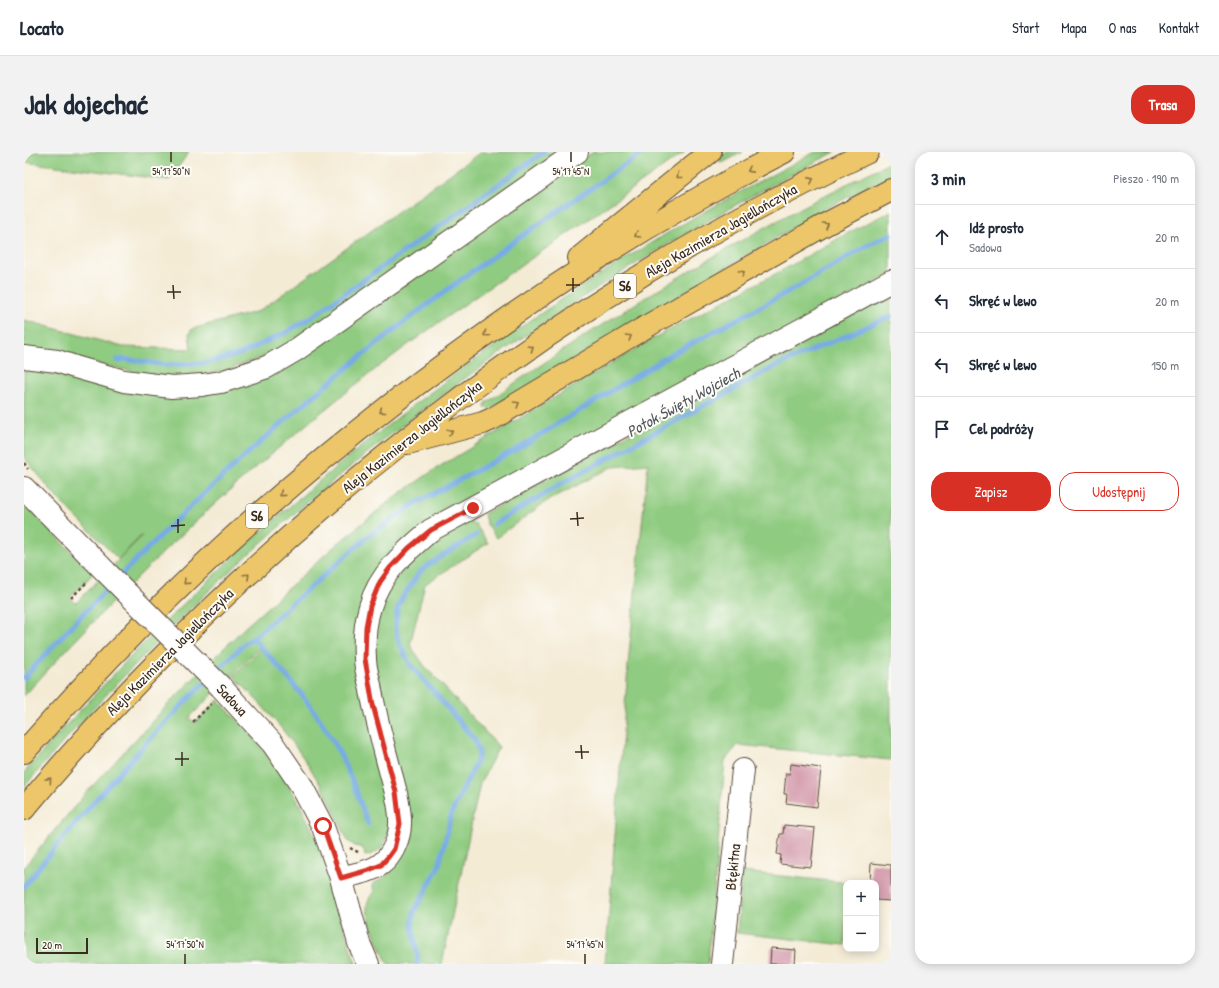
<!DOCTYPE html>
<html lang="pl">
<head>
<meta charset="utf-8">
<style>
  :root { --surface:#fff; --page:#f2f2f3; --text:#1f2937; --muted:#747a83; --line:#e0e1e3; --accent:#d93025 }
  body { margin:0; font-family:"Patrick Hand",sans-serif; background:var(--page); color:var(--text) }
  .controls { position:absolute; right:12px; bottom:12px; display:grid; overflow:hidden; border-radius:8px; box-shadow:0 2px 10px #0003 }
  .controls button { width:36px; height:36px; display:grid; place-items:center; padding:0; border:0; border-bottom:1px solid var(--line); background:var(--surface); color:var(--text); font:20px sans-serif }
  .scale { position:absolute; left:12px; bottom:10px; width:52px; box-sizing:border-box; padding-left:4px; border:2px solid #3b2a1e; border-top:0; font-size:11px; line-height:14px; white-space:nowrap; color:#3b2a1e; -webkit-text-stroke:3px #fdfcf7; paint-order:stroke }
  .stop { position:absolute; width:12px; height:12px; margin:-9px; border:3px solid #d93025; border-radius:50%; background:#fff }
  .stop.end { background:#d93025; border-color:#fff; box-shadow:0 1px 4px #0008 }
  .list { margin:0; padding:0; list-style:none }
  h2 { display:flex; justify-content:space-between; align-items:center; height:52px; margin:0; padding:0 16px; font-size:17px }
  h2 small { font-size:13px; font-weight:400; color:var(--muted) }
  .list li { display:grid; grid-template-columns:26px 1fr auto; gap:12px; align-items:center; box-sizing:border-box; height:64px; padding:0 16px; border-top:1px solid var(--line) }
  .list b { display:block; font-size:15px; white-space:nowrap }
  .list p { margin:0; font-size:13px; white-space:nowrap; color:var(--muted) }
  .list em { font-size:13px; font-style:normal; color:var(--muted) }
  .actions { display:flex; gap:8px; padding:12px 16px }
  .actions a { flex:1; padding:9px 0; border:1px solid var(--accent); border-radius:16px; text-align:center; font-size:14px; color:var(--accent) }
  .actions .main { background:var(--accent); color:#fff }
  .icon { flex:none; width:22px; height:22px; fill:none; stroke:currentColor; stroke-width:2; stroke-linecap:round; stroke-linejoin:round }
  .map { position:relative; flex:none; width:867px; height:812px; overflow:hidden; border-radius:16px }
  header { display:flex; align-items:center; gap:24px; box-sizing:border-box; height:56px; padding:0 20px; background:var(--surface); border-bottom:1px solid var(--line) }
  header strong { font-size:19px }
  nav { display:flex; gap:22px; margin-inline-start:auto; font-size:14px }
  .intro { display:flex; align-items:center; justify-content:space-between; box-sizing:border-box; height:96px; padding:0 24px }
  h1 { margin:0; font-size:28px }
  .button { padding:10px 18px; border-radius:16px; background:var(--accent); color:#fff; font-size:14px; font-weight:700 }
  main { display:flex; gap:24px; padding:0 24px }
  aside { flex:1; background:var(--surface); border-radius:16px; box-shadow:0 2px 10px #0003 }
  .map>svg:first-child { display:block }
</style>
</head>
<body>
<header>
<strong>Locato</strong>
<nav><a>Start</a><a>Mapa</a><a>O nas</a><a>Kontakt</a></nav>
</header>
<div class="intro"><h1>Jak dojechać</h1><a class="button">Trasa</a></div>
<main>
<div class="map">
<svg width="867" height="812" viewBox="0 0 867 812">
  <rect width="100%" height="100%" fill="#fdfcf7"/>
  <filter id="ink" filterUnits="userSpaceOnUse"><feTurbulence type="fractalNoise" baseFrequency=".025" numOctaves="2"/><feDisplacementMap in="SourceGraphic" scale="8" xChannelSelector="R" yChannelSelector="G"/><feConvolveMatrix kernelMatrix="1 2 1 2 8 2 1 2 1" color-interpolation-filters="sRGB"/></filter>
  <filter id="wash" filterUnits="userSpaceOnUse"><feTurbulence type="fractalNoise" baseFrequency=".012" numOctaves="4" result="noise"/><feDisplacementMap in="SourceGraphic" scale="16" xChannelSelector="R" yChannelSelector="G"/><feGaussianBlur stdDeviation="0.9" result="paint"/><feColorMatrix in="noise" values="0 0 0 0 0 0 0 0 0 0 0 0 0 0 0 0 0 1.4 0 .05"/><feComposite in="paint" operator="in"/></filter>
  <g filter="url(#wash)">
    <rect width="100%" height="100%" fill="#f4ebd5"/>
    <!-- green -->
    <path fill="#8fcb80" stroke="#657a4f" d="M0 0H165L145 28 0 10Z
      M457 0H542L290 177 243 203 207 217 181 223 143 224 117 221 0 197V168L99 195 167 197 165 182 168 177 235 159Z
      M569 0H661C617 30 574 61 530 91 472 131 413 170 357 213 228 312 109 423 0 544V351L69 422 46 445 52 451 118 384H117L94 407 33 346 0 305V212L162 242 346 157Z
      M703 0H719L700 10H696L695 6Z
      M791 0H811C575 120 358 272 167 456 109 513 53 573 0 635V621C172 422 373 249 596 110 659 70 725 35 791 0Z
      M867 10V23L797 59 466 257 461 256V253L462 251C591 160 725 79 867 10Z
      M867 59V122L436 356 343 443 366 668C363 686 362 700 341 704L339 696 331 694 324 689C315 671 308 651 297 634 273 592 243 557 209 524L236 497 235 496 165 566 171 571 194 548C209 564 226 580 240 597 261 625 279 655 292 687 310 727 316 771 332 812H0V715L61 642 148 548 218 478 312 393 368 347 413 316 628 187 766 114 820 83Z
      M867 136V608L714 593 701 608 684 812H581L605 502 624 312 588 315 523 349 472 386 462 371 460 362Z
      M446 369 452 373 464 391 401 432 386 493 400 513 475 595 456 631 418 812H364C358 799 342 767 343 753 344 747 347 743 350 739L348 732C365 725 375 712 382 696L348 495 357 452 377 418 414 385Z
      M718 720 826 731H822L821 793 713 781Z"/>
    <g fill="none" stroke-linecap="round" stroke-linejoin="round">
      <!-- stream -->
      <path stroke="#77abe4" stroke-width="5" d="M93 208 96 209 98 207 143 213 182 211 216 202 261 181 289 164 520 0
        M470 372 537 332 752 214 867 164
        M95 425C174 345 256 269 344 199 432 128 526 64 620 0
        M229 486C256 516 284 547 305 582 322 610 333 641 344 672
        M190 522 221 491 229 486 342 386 389 353 491 298 648 202 775 134 842 94 867 82
        M0 526 51 470 88 432
        M0 734C57 663 117 593 182 529
        M393 812 394 806 388 773 390 760 415 714 428 660 454 607 455 600 451 588 385 511 376 492 372 479V465L374 454 380 443 395 421 404 413 452 383"/>
    </g>
    <g id="blocks">
      <!-- building -->
      <path fill="#d39aab" d="M767 612 797 616 793 655 762 651 763 642H760L762 621 766 622Z
        M760 673 791 676 787 715 756 712 757 703 753 702 756 682H759Z
        M847 711 867 713V749L852 748V731H846Z
        M747 796 772 798 771 812H746Z"/>
    </g>
  </g>
  <g filter="url(#ink)">
    <use href="#blocks" fill-opacity="0" stroke="#574739" stroke-width="1"/>
    <g fill="none" stroke-linecap="round" stroke-linejoin="round">
      <!-- minor casing -->
      <g stroke="#574739" stroke-width="24">
        <path id="minor" d="M0 205 33 209 51 215 100 229 148 235 178 233 197 230 243 215 272 198 553 0
          M0 336 82 420
          M197 535 249 592 277 633 299 675 317 726 335 791 344 812
          M317 726C330 722 347 720 357 712 368 704 376 686 376 672 377 657 371 636 367 622 359 592 351 563 346 533 344 525 341 515 341 506 340 490 341 471 346 455 355 422 381 400 407 378L867 129
          M698 812 719 618"/>
      </g>
      <!-- highway casing -->
      <g stroke="#574739" stroke-width="24">
        <path id="highway" d="M555 106 686 0
          M384 291 459 271 468 267 625 173 804 71 867 38
          M0 600C71 519 146 441 226 370 388 226 567 99 760 0
          M0 657C63 581 132 509 204 441 393 263 609 112 844 0"/>
      </g>
      <!-- path -->
      <path stroke="#574739" stroke-width="2.5" stroke-dasharray="3 3" stroke-linecap="butt" d="M0 311 4 317
        M47 446 64 429
        M169 570 187 552
        M326 696 336 701"/>
      <!-- minor -->
      <use href="#minor" stroke="#fff" stroke-width="22"/>
      <!-- highway -->
      <use href="#highway" stroke="#ecc669" stroke-width="22"/>
      <!-- minor-bridge casing -->
      <g stroke="#574739" stroke-width="24" stroke-linecap="butt">
        <path id="minor-bridge" d="M82 420 197 535"/>
      </g>
      <!-- minor-bridge -->
      <use href="#minor-bridge" stroke="#fff" stroke-width="22"/>
    </g>
    <!-- one-way arrows -->
    <defs><path id="oneway-chevron" d="M-2-3.5L2.5 0L-2 3.5" fill="none" stroke-width="1.6" stroke-linecap="round" stroke-linejoin="round"/></defs>
    <g stroke="#8b7040">
      <use href="#oneway-chevron" transform="translate(726 18) rotate(152)"/>
      <use href="#oneway-chevron" transform="translate(655 24) rotate(141)"/>
      <use href="#oneway-chevron" transform="translate(787 28) rotate(-27)"/>
      <use href="#oneway-chevron" transform="translate(802 73) rotate(-30)"/>
      <use href="#oneway-chevron" transform="translate(613 83) rotate(150)"/>
      <use href="#oneway-chevron" transform="translate(718 121) rotate(-29)"/>
      <use href="#oneway-chevron" transform="translate(462 182) rotate(145)"/>
      <use href="#oneway-chevron" transform="translate(605 185) rotate(-31)"/>
      <use href="#oneway-chevron" transform="translate(507 196) rotate(-35)"/>
      <use href="#oneway-chevron" transform="translate(493 252) rotate(-31)"/>
      <use href="#oneway-chevron" transform="translate(358 259) rotate(142)"/>
      <use href="#oneway-chevron" transform="translate(426 280) rotate(-15)"/>
      <use href="#oneway-chevron" transform="translate(258 342) rotate(140)"/>
      <use href="#oneway-chevron" transform="translate(223 424) rotate(-43)"/>
      <use href="#oneway-chevron" transform="translate(162 430) rotate(136)"/>
      <use href="#oneway-chevron" transform="translate(25 628) rotate(-49)"/>
    </g>
  </g>
  <g fill="none" stroke-linecap="round" stroke-linejoin="round" filter="url(#ink)">
    <!-- route -->
    <path stroke="#d93025" stroke-width="5" d="M299 674 317 726 345 718 357 713 365 704 370 697 376 672 372 640 349 553 341 507 342 475 346 454 356 430 366 416 385 396 407 378 449 356"/>
  </g>
  <!-- ticks -->
  <path fill="none" stroke="#3b2a1e" stroke-width="1.5" d="M147 0V10M547 0V10M549 126V140M149 133 150 147M542 133H556M143 140H157M553 360 554 374M154 367V381M546 367 560 366M147 374 161 373M557 593 558 607M158 600V614M551 600H565M151 607H165M161 802V812M561 802V812"/>
  <g text-anchor="middle" stroke-width="4" stroke-linejoin="round" paint-order="stroke">
    <!-- shield labels -->
    <g fill="#fdfcf7" stroke="#75695f" stroke-width="1">
      <rect x="590" y="122" width="22" height="24" rx="3"/>
      <rect x="222" y="352" width="22" height="24" rx="3"/>
    </g>
    <g font-size="14" font-weight="bold" fill="#3b2a1e">
      <text x="601" y="139">S6</text>
      <text x="233" y="369">S6</text>
    </g>
    <!-- street labels -->
    <g font-size="15" fill="#3b2a1e" stroke="#fdfcf7">
      <text transform="translate(697 79) rotate(-30)" y="5">Aleja Kazimierza Jagiellończyka</text>
      <text transform="translate(388 285) rotate(-38)" y="5">Aleja Kazimierza Jagiellończyka</text>
      <text transform="translate(146 500) rotate(-45)" y="5">Aleja Kazimierza Jagiellończyka</text>
      <text transform="translate(208 548) rotate(47)" y="5">Sadowa</text>
      <text transform="translate(709 715) rotate(-84)" y="5">Błękitna</text>
    </g>
    <!-- water labels -->
    <g font-size="16" font-style="italic" fill="#505763" stroke="#fdfcf7">
      <text transform="translate(659 250) rotate(-29)" y="6">Potok Święty Wojciech</text>
    </g>
  </g>
  <g font-size="10" text-anchor="middle" fill="#3b2a1e" stroke="#fdfcf7" stroke-width="4" stroke-linejoin="round" paint-order="stroke">
    <text x="147" y="23">54°17'50"N</text>
    <text x="547" y="23">54°17'45"N</text>
    <text x="161" y="796">54°17'50"N</text>
    <text x="561" y="796">54°17'45"N</text>
  </g>
</svg>
<div class="controls">
<button>+</button>
<button>−</button>
</div>
<div class="scale">20 m</div>
<div class="stop" style="left:299px;top:674px"></div>
<div class="stop end" style="left:449px;top:356px"></div>
</div>
<aside>
<h2>3 min<small>Pieszo · 190 m</small></h2>
<ul class="list">
<li><svg class="icon" aria-label="ahead" viewBox="0 0 24 24"><path d="M12 20V5M6 11l6-6 6 6"/></svg><div><b>Idź prosto</b><p>Sadowa</p></div><em>20 m</em></li>
<li><svg class="icon" aria-label="left" viewBox="0 0 24 24"><path d="M17 20v-9H6M10 6l-5 5 5 5"/></svg><div><b>Skręć w lewo</b></div><em>20 m</em></li>
<li><svg class="icon" aria-label="left" viewBox="0 0 24 24"><path d="M17 20v-9H6M10 6l-5 5 5 5"/></svg><div><b>Skręć w lewo</b></div><em>150 m</em></li>
<li><svg class="icon" aria-label="arrive" viewBox="0 0 24 24"><path d="M6 21V4h12l-3 4 3 4H6"/></svg><div><b>Cel podróży</b></div></li>
</ul>
<div class="actions"><a class="main">Zapisz</a><a>Udostępnij</a></div>
</aside>
</main>
</body>
</html>
